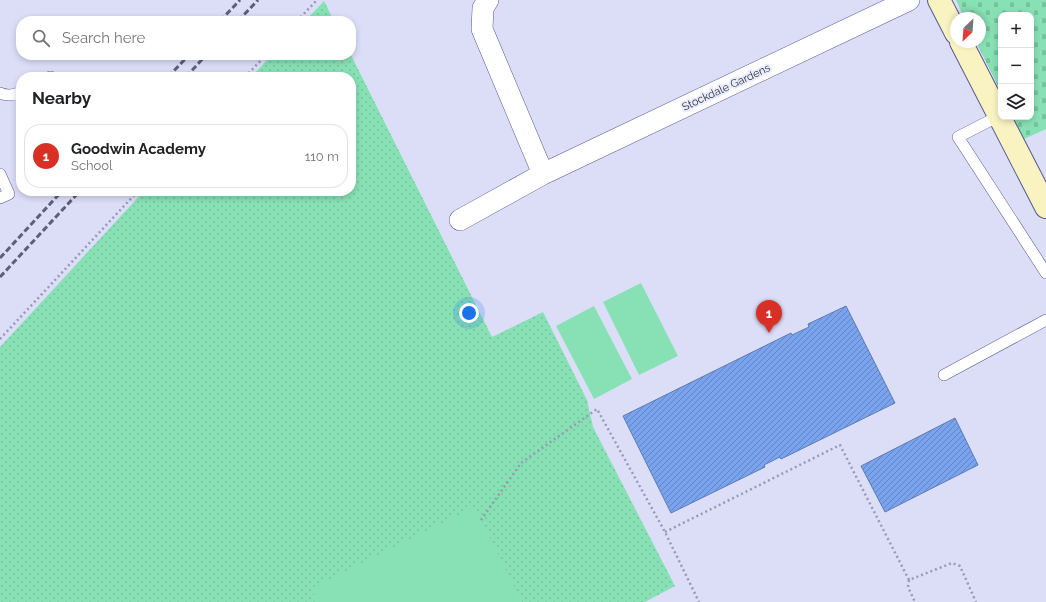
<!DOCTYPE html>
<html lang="en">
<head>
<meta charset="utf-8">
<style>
  :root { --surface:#fff; --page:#f6f6f6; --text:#202124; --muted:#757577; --line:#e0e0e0; --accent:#d93025 }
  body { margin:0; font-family:Raleway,sans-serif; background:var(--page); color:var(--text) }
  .controls { position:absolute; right:12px; top:12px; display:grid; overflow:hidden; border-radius:8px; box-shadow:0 2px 6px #0003 }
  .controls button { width:36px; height:36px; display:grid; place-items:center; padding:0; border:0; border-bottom:1px solid var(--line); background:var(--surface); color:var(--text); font:20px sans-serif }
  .compass { position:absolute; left:950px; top:12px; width:36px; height:36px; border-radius:50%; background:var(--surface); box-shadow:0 2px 6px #0003; rotate:205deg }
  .you { position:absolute; left:469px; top:313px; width:14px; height:14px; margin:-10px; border:3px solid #fff; border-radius:50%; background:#1a73e8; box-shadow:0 0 0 6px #1a73e833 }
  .badge { display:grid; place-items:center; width:26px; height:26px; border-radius:50%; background:var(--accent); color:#fff; font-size:13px; font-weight:700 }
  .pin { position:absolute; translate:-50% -33px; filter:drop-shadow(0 1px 2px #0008) }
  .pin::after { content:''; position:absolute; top:21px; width:14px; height:12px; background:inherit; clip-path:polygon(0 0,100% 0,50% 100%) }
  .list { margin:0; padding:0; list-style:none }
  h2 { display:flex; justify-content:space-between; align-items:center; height:52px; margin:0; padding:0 16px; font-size:17px }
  h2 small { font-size:13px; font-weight:400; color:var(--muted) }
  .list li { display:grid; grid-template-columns:26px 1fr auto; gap:12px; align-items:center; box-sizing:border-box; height:64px; margin:0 8px 8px; padding:0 8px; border:1px solid var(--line); border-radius:16px }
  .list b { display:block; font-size:15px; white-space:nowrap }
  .list p { margin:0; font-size:13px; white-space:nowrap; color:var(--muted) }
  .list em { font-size:13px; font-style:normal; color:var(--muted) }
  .icon { flex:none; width:22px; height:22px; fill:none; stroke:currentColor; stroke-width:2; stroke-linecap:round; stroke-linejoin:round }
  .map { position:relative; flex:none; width:1046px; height:602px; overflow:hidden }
  .search { position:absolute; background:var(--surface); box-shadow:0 2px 6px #0003; left:16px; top:16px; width:340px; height:44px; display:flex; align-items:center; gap:10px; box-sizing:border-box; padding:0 14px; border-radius:16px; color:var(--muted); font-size:15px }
  .panel { position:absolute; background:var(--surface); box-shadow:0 2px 6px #0003; left:16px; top:72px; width:340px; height:124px; border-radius:16px }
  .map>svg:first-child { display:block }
</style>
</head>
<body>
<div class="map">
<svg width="1046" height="602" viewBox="0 0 1046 602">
  <defs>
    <pattern id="cemetery-stones" width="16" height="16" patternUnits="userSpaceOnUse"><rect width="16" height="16" fill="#88e1b5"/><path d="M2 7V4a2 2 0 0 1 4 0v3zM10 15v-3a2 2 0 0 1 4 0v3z" fill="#76c29d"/></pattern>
    <pattern id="park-dots" width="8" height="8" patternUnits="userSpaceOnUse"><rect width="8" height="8" fill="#88e1b5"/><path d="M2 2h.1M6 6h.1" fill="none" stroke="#76c29d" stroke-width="1.8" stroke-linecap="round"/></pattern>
    <pattern id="building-hatch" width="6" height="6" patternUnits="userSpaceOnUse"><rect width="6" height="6" fill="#7aa3ed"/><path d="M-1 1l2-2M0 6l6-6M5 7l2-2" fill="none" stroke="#6585c2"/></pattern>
  </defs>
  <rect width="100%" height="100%" fill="#dcdef8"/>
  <!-- cemetery -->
  <path fill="url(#cemetery-stones)" d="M956 0H1046V129L1024 139 1013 117H1031V15H1001V92L976 42H980V18H964Z"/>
  <!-- park -->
  <path fill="url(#park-dots)" d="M324 1 334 21H305Z
    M272 55H351L492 337 543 312 587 400 593 427 675 586 645 602H0V347L144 191H351V77H251Z"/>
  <!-- garden -->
  <path fill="#88e1b5" d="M641 283 678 356 639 375 603 302Z
    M594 306 632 379 594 399 556 326Z
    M475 507 522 602H318L311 588Z"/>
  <!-- building -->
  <path fill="url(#building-hatch)" stroke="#5d7bb0" d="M846 306 895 403 781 459 780 457 764 465 765 467 671 513 623 416 791 333 792 335 809 327 808 324Z
    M955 418 978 465 885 512 861 466Z"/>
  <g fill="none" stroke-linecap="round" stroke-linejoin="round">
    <!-- lane casing -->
    <g stroke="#575890" stroke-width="12">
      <path id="lane" d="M50 77H51
        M0 93C7 96 15 95 21 92
        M999 116 958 137 1046 273
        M0 174 9 194 0 198
        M944 375 1046 320"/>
    </g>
    <!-- street casing -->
    <g stroke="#575890" stroke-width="22">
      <path id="street" d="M488 0 483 8 482 29 543 174
        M460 220 543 174 909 0"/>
    </g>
    <!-- secondary casing -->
    <g stroke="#575890" stroke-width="24">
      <path id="secondary" d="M939 0 956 33
        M961 42 1046 207"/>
    </g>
    <!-- path -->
    <path stroke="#989ab4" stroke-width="2.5" stroke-dasharray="2 3" stroke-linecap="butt" d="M297 21 317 0
      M245 77 266 55
      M0 339 138 191
      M481 520 521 463 597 409 665 532 699 602
      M665 532 840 445 909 580 952 563 960 566 976 602
      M909 580 908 587 915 602"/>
    <!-- lane -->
    <use href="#lane" stroke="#fff" stroke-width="11"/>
    <!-- street -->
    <use href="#street" stroke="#fff" stroke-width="21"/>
    <!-- secondary -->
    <use href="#secondary" stroke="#f9f3c2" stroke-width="22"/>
    <!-- rail -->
    <path stroke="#5d5e77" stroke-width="3" stroke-dasharray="6 3" stroke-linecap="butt" d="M220 21 240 0
      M238 21 258 0
      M168 77 189 55
      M186 77 206 55
      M0 258 62 191
      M0 277 80 191"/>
  </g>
  <g text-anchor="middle" stroke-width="4" stroke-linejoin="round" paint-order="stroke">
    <!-- street labels -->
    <g font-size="11" fill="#31324b" stroke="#ebecf9">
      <text transform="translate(726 87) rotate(-25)" y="4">Stockdale Gardens</text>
    </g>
  </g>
</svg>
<div class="controls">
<button>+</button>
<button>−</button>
<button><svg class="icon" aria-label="layers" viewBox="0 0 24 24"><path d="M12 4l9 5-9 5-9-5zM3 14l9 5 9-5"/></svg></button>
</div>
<svg class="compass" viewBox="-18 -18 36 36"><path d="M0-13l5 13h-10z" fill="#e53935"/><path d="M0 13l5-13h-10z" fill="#757577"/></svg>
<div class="you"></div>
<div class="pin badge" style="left:769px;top:333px">1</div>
<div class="search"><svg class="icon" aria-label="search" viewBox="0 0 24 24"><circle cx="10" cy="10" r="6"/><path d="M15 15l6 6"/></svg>Search here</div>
<section class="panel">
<h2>Nearby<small></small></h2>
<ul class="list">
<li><span class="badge">1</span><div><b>Goodwin Academy</b><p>School</p></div><em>110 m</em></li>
</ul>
</section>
</div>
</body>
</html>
